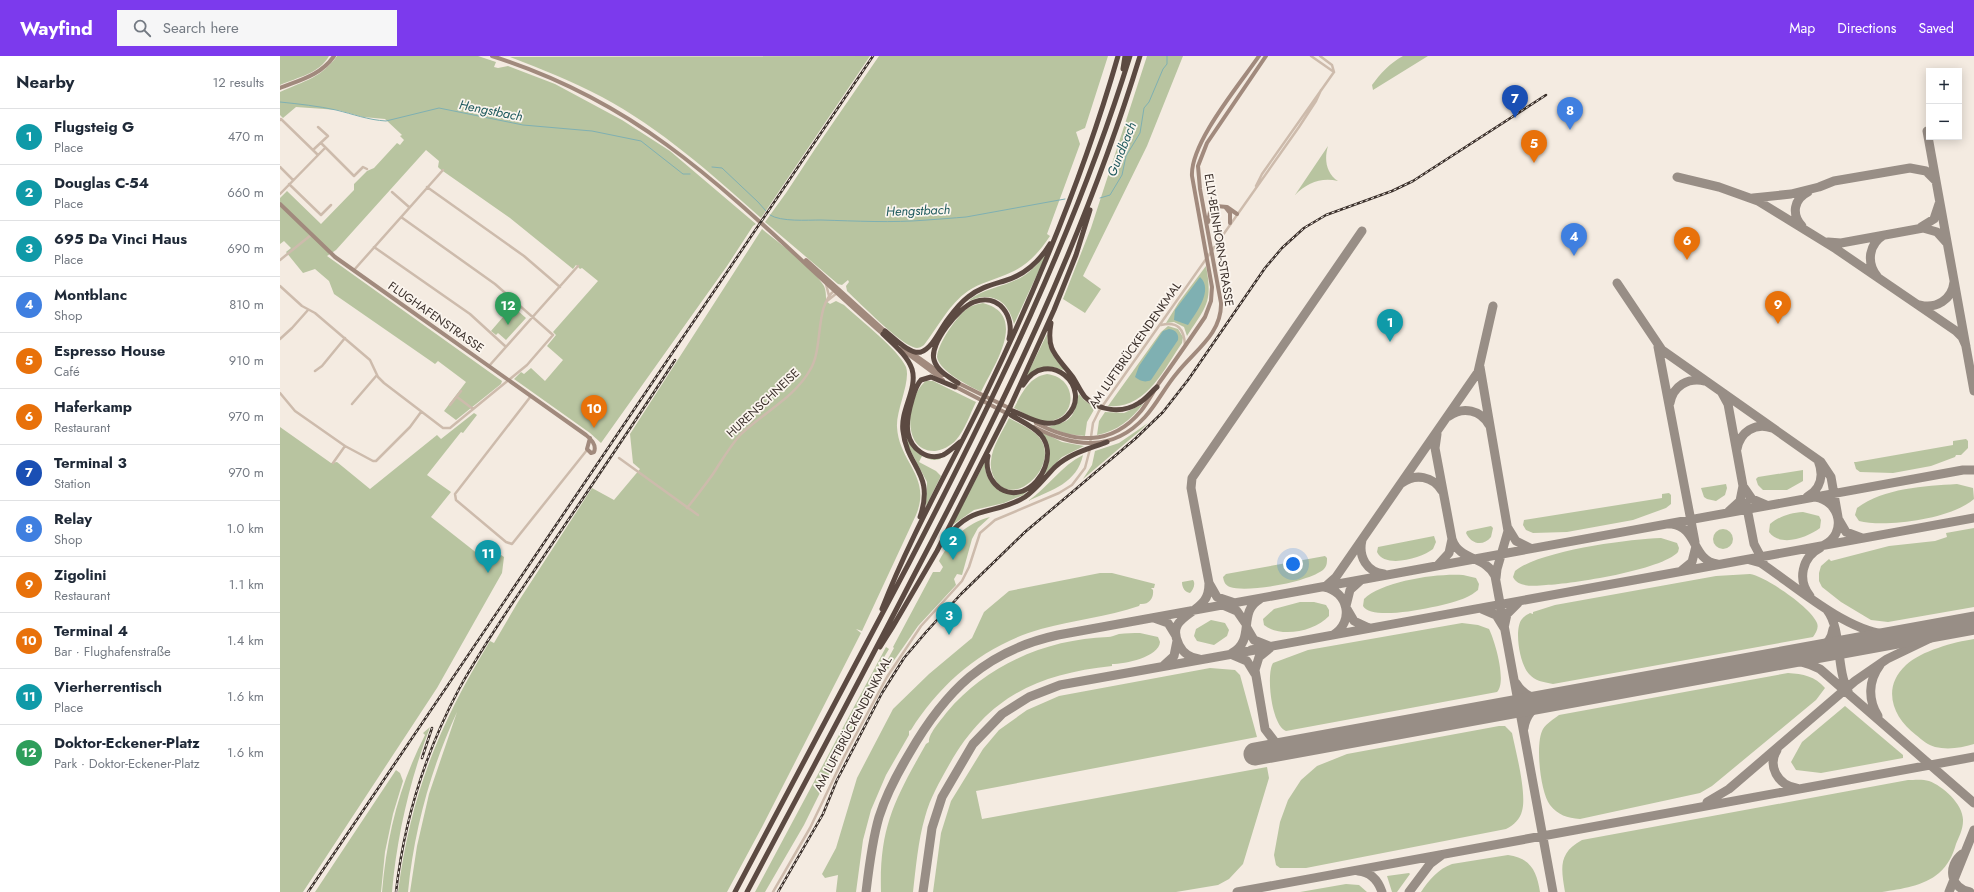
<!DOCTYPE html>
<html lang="en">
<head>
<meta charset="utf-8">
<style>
  :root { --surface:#fff; --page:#f6f6f7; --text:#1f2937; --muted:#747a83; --line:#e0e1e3; --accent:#7c3aed }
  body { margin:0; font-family:Jost,sans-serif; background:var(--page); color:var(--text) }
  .controls { position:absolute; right:12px; top:12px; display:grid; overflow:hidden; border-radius:0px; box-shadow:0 2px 10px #0003 }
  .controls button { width:36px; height:36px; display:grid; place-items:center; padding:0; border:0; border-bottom:1px solid var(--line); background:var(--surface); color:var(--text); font:20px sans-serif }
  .you { position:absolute; left:1013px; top:508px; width:14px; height:14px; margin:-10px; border:3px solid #fff; border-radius:50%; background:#1a73e8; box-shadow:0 0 0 6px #1a73e833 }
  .badge { display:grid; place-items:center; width:26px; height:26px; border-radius:50%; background:var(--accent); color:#fff; font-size:13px; font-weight:700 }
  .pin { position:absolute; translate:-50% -33px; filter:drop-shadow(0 1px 2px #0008) }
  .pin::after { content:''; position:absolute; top:21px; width:14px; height:12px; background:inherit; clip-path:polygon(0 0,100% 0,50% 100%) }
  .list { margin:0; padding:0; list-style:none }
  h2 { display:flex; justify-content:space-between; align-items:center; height:52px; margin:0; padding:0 16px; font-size:17px }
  h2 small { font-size:13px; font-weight:400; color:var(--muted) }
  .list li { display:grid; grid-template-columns:26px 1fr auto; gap:12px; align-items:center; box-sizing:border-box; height:56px; padding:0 16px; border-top:1px solid var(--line) }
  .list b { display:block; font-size:15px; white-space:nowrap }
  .list p { margin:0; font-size:13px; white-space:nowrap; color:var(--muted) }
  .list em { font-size:13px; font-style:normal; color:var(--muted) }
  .icon { flex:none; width:22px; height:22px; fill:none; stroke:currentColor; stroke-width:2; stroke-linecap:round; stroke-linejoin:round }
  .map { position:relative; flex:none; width:1694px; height:836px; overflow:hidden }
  header { display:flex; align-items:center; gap:24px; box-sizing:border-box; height:56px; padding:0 20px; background:var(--accent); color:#fff }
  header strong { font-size:19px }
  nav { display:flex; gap:22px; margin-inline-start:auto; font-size:14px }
  .search { width:280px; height:36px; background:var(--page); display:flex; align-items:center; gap:10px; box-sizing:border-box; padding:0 14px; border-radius:0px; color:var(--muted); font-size:15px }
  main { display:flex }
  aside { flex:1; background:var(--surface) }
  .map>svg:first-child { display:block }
</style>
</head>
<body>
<header>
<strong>Wayfind</strong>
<div class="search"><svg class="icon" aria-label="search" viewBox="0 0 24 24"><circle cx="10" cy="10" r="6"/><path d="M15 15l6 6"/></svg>Search here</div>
<nav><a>Map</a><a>Directions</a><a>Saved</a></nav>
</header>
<main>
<aside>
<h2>Nearby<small>12 results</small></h2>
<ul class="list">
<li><span class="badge" style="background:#0f9aa8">1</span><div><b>Flugsteig G</b><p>Place</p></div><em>470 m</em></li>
<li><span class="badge" style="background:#0f9aa8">2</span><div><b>Douglas C-54</b><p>Place</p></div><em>660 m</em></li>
<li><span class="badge" style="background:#0f9aa8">3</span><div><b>695 Da Vinci Haus</b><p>Place</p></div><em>690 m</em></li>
<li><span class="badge" style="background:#3f7fe0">4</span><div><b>Montblanc</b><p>Shop</p></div><em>810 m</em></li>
<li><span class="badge" style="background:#e8710a">5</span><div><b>Espresso House</b><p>Café</p></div><em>910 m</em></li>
<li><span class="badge" style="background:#e8710a">6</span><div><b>Haferkamp</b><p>Restaurant</p></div><em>970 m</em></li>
<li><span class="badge" style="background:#1a4fb4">7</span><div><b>Terminal 3</b><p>Station</p></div><em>970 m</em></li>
<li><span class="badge" style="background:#3f7fe0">8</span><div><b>Relay</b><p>Shop</p></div><em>1.0 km</em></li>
<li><span class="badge" style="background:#e8710a">9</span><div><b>Zigolini</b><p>Restaurant</p></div><em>1.1 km</em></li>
<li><span class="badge" style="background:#e8710a">10</span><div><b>Terminal 4</b><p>Bar · Flughafenstraße</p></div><em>1.4 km</em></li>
<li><span class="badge" style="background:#0f9aa8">11</span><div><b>Vierherrentisch</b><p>Place</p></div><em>1.6 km</em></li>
<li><span class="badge" style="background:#2e9e5b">12</span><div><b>Doktor-Eckener-Platz</b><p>Park · Doktor-Eckener-Platz</p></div><em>1.6 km</em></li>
</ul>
</aside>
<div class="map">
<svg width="1694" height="836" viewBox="0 0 1694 836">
  <rect width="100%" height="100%" fill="#f4ebe1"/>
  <!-- green -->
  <path fill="#b8c4a0" d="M0 0H49C39 18 18 21 0 29Z
    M57 0H198L216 6 214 11 218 12 228 10 275 28 342 64 390 95 476 168 473 170 447 210 321 387 310 377 234 323 241 316 244 318 251 312 265 325 283 304 267 290 276 279 273 276 318 225 302 212 300 213 296 209 293 213 230 162 160 113 158 111 159 105 146 94 56 194 47 200 222 325 221 328 176 364 164 355 186 326 158 305 155 308 54 238 49 225 35 213 23 217 6 196 11 192 4 185 0 188V142L7 135 41 168 74 134V128L87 115 94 112 117 87 120 89 124 84 120 80 122 79 105 63 83 61 58 54 16 51 3 62 0 59V36C24 25 41 22 57 0Z
    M590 0 481 162C432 118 380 72 322 41 292 25 261 13 230 1Z
    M599 0H828L805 72 796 76 800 88 767 178 770 180C758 198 746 211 725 219 713 224 700 227 688 235 669 248 658 271 644 289 640 292 637 293 633 291 617 285 581 248 567 235L566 230 569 226 568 224 562 229 558 228 485 166 506 137 535 93Z
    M867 0H903L867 90 803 220 821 233 805 257 783 243 811 172Z
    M1123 0H1148L1093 34 1092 29C1100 18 1110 7 1123 0Z
    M1048 90C1044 103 1046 117 1058 125 1041 121 1027 127 1015 139Z
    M482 173C500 188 531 210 544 230 546 234 546 240 546 245L550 248 556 245 564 249C580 264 618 293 626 311 631 325 616 354 617 371 619 407 652 420 636 459L582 575 576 573 581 577 482 771 447 836H130L137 790 149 738 177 656C151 712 134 774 128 836H118C131 737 159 669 210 585L214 587 238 546 312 432 334 444 360 413 353 407 350 378Z
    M767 197 734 268C730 253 722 240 703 241 698 241 693 244 688 245 705 231 727 231 745 219 754 213 760 205 767 197Z
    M926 210C933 247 926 250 907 280L904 271 894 266 886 267 899 246Z
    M703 247C749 259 714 309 701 336 688 329 660 316 657 301 658 287 677 260 688 252 693 249 698 248 703 247Z
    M229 254 235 258 238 255 246 262 226 284 218 277 216 279 211 275Z
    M888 270 898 273 903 281 902 287C884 313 866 354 828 350L881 276Z
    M767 278C767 293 774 303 785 314 782 314 780 313 776 312 763 308 754 314 745 323Z
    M767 318C800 322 797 366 766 365 755 365 744 357 734 352 742 337 749 321 767 318Z
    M646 325H653L696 346C690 358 685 374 676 384 671 390 662 394 655 395 619 396 628 338 646 325Z
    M799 338 804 344 815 352 807 366 805 380 787 378 768 371C781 366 791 368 796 350 797 346 797 341 799 338Z
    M863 348C851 364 837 375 817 379L819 365 825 356 844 357Z
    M194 357 197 359 183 377 181 376 147 419 171 436 151 461 212 509 221 499 224 501 222 517 157 632 23 836H0V371L51 407 57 406 90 433 157 379 161 383Z
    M729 362C738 367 748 371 756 378 785 404 736 454 716 425 712 419 710 412 711 405 712 390 723 375 729 362Z
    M868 367 861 374 803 423 812 409 815 395 839 387Z
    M762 376 782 386 804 390 782 401 743 439 724 447 694 454 674 468 673 467 705 406C704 419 710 427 719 435L748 434C763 412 778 403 762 376Z
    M626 381 630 388 639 398 665 399C658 407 650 404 642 400L639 406 656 415 661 420 646 450 647 426 626 386Z
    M1686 383 1688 385V392L1681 399H1676L1675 401 1651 410 1613 417 1580 416 1576 413 1574 406H1576L1673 389V385Z
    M803 399C797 427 772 434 748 445 768 431 781 410 803 399Z
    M1523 414V425L1507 434H1483L1478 429 1476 423 1478 421Z
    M1446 428 1447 432 1445 439 1436 445 1427 443 1424 441 1421 432Z
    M1677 428 1693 432 1694 443C1672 463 1605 472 1579 465L1575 459 1577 452C1604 432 1644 430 1677 428Z
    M1389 437 1391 439V448L1386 452 1353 464 1287 476 1253 477 1246 474 1243 469 1244 464 1382 442V438Z
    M1523 456 1539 460 1541 464 1540 472C1528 481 1501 492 1489 476L1490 468C1500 460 1510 457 1523 456Z
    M710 461 698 472 692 483 682 519 677 518 674 523 676 529 638 570 594 633 600 611 601 609 604 610 614 592 613 591 653 516H660L663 511 659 505C670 484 686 467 710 461Z
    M1211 470 1213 472 1211 481C1203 491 1191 488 1186 477L1187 475Z
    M1694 472V551L1608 566 1591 564 1561 546 1542 531 1539 525V517L1541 510 1549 503 1551 505 1609 490 1655 485 1667 481 1666 477Z
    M1433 483a10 10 0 1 1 20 0a10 10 0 1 1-20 0Z
    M1154 480 1156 486 1153 493C1142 502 1105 513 1097 496L1098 491Z
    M1381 482 1397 487 1399 492 1398 496C1382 514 1292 528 1266 529 1256 530 1238 532 1233 521L1235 515C1259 495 1348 483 1381 482Z
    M1045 500 1047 502C1047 506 1047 510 1044 513 1030 526 967 537 950 531 945 529 944 526 943 521L946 518Z
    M820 517H832L875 528 874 532H871L873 534C874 542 869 549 860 548L859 550C827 561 793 564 761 573 705 589 661 626 631 674L629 675V679L606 719 591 754 583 784 576 836H556L558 819 545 822 542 818 556 792 577 722 613 653 649 618 692 582 704 556 729 535Z
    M1470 518C1485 520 1532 552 1537 567 1539 572 1536 577 1533 581L1273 628C1263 626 1255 625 1249 618 1239 607 1234 572 1242 563 1244 560 1247 559 1250 557L1253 558V556L1275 549 1436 520Z
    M1183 519 1196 522 1199 528 1198 534C1194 537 1190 540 1185 542 1169 549 1092 567 1083 550L1084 543C1102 525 1158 517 1183 519Z
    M913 524C916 528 913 534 910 537 905 536 902 532 902 526Z
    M1020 546H1034L1046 549 1049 554V560C1034 576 1000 582 984 569L983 563 994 553Z
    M931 564 945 567 949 574 947 580 934 589 917 585 914 580 916 573Z
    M1182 567 1198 569 1209 573C1215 585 1227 626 1217 636L1006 675C991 669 986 617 993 607L1028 594Z
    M860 577 878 581 880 586C879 601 845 608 832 608V610C756 618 707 642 669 709 660 725 650 742 645 761 638 785 636 811 633 836H601C599 771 615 743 646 688L649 686C648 678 662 663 667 656 706 609 767 583 828 581 831 581 835 579 839 578 846 577 853 577 860 577Z
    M1694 583V688C1681 692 1668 694 1655 691 1648 689 1642 684 1636 679 1613 662 1601 632 1626 609 1641 595 1674 586 1694 583Z
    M606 591 609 593 598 611 591 634 524 769 485 836H475Z
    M930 612 955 614 960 619 977 681 696 735 702 763 987 711 989 722 963 808 949 823 938 829 896 836H653L661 777 671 745 703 693 719 674 747 654 779 640Z
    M1508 617C1523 618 1535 620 1545 632L1536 644 1432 730 1420 737 1300 763C1287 762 1278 759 1270 749 1260 736 1255 686 1263 673 1267 667 1274 663 1279 659Z
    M1565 650 1623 699V702L1541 717 1516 714 1511 706 1522 686Z
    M1219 670H1225L1232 677C1236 696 1247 738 1242 755 1240 763 1234 769 1226 773L1026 812H1000L996 809 994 799 1000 766 1008 744 1021 724 1037 710 1067 698Z
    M150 671C130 724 117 779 112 836H102C107 779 119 730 145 679L143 677Z
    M116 714 120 717 123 725 113 758 105 796 101 836H35Z
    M1628 724C1634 724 1643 723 1649 725 1663 730 1684 749 1683 765 1683 773 1679 781 1676 788 1673 799 1668 809 1659 817 1644 830 1621 833 1602 836H1285C1281 812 1278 797 1302 784Z
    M1228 799C1251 802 1257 816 1260 836H1141C1149 824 1158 813 1172 808Z
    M1129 817 1130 818 1117 836H1112L1107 820Z
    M1066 828 1079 829 1087 836H1020Z"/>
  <!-- water -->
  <path fill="#7fb0b2" d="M920 221C934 234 916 257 908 269L894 264 895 254Z
    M889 273C896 274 899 278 898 284L871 324C865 327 860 325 855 321L859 310 883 275Z"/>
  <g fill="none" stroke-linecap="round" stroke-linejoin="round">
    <!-- stream -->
    <path stroke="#7fb0b2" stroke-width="1" d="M0 46C19 48 38 50 56 54 73 58 88 64 106 65L159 52 243 69 312 75 361 85 403 118H410
      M432 111 442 112 478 146 486 155
      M820 142 830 139 842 119 846 100 860 77 864 52 869 46 883 13 887 8V0
      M490 159C501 166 527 164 541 164 576 165 612 167 647 164 661 163 673 162 686 161L785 143"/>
    <!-- taxiway -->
    <path stroke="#988e86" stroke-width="9" d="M1647 75 1694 335
      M1397 121 1439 131 1478 145 1556 193 1676 275 1682 281 1686 290
      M1473 142 1511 138 1539 131 1554 125 1630 112 1646 115 1656 125
      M1522 170C1511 158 1514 143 1528 136
      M1641 171 1654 163 1659 148
      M1548 186 1561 187 1643 172 1657 176 1666 186
      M1597 220C1586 206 1589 188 1604 179
      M1337 227 1382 294 1541 406 1551 421 1558 461
      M1640 249C1656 253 1672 244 1674 226
      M1378 291 1415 486
      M1200 311 1228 475 1217 513 1216 522
      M1442 337 1448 348 1463 430 1460 445 1449 455
      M1390 347C1393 330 1408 321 1425 325
      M1169 360C1183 350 1201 354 1209 369
      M1157 378 1155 392 1172 483
      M1457 393C1460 376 1475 366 1492 372
      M1122 427C1135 417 1153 420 1162 435
      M1463 430 1472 443 1486 449
      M1527 441C1541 433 1544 419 1538 404
      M1535 441C1561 445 1567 478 1544 489
      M1466 447 1474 488 1483 505
      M1559 464 1566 476 1582 482
      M1392 468C1418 472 1412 504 1437 508
      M1228 472 1236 485 1250 492
      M1082 484C1078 501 1087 516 1104 518
      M1470 504 1481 507C1515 530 1564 573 1604 578 1624 580 1643 576 1662 572
      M1158 509 1169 497 1172 483C1179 505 1206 500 1215 520L1273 836
      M1401 515 1412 506 1416 490
      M1047 529 1056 521 1198 316 1213 250
      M1044 531C1068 535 1075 566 1053 579
      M1530 540C1517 524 1522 501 1540 492
      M952 546 937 541 929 527 911 432 912 422 1082 175
      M943 549 957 555 966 568
      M1066 550 1070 534 1080 525
      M1067 553 1074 565 1089 572
      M1202 553 1216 559 1224 572 1227 558 1238 547
      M1547 554C1562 573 1556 613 1568 635
      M874 562 888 567 896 580
      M967 572 974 584 989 590
      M990 592 979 601 975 614 985 673 995 686 1002 689 1019 690
      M971 594 1694 462
      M952 597C976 584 957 556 980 543
      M953 599 967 605 975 618
      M1507 600C1527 597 1550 596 1553 573
      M919 603C911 602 903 597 899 589 886 563 913 560 924 545 928 540 929 534 929 527
      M883 610 894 600 897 585
      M1460 610C1489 605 1513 599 1540 613L1694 747
      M1236 627C1243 639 1253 644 1267 645
      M1598 660C1588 644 1588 625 1600 609
      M1244 672C1246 658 1254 650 1267 645
      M1497 694C1487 710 1498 729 1516 732
      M1427 746 1449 733 1575 625 1607 603 1659 578 1694 567
      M1682 798C1667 810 1670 832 1690 836
      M1078 815C1091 816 1098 824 1102 836
      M586 836C589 811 592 785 599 761 606 739 617 718 629 698 665 635 705 595 778 579L1683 414H1694
      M643 836 652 772 662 741 693 688 722 658 749 641 780 629 975 594
      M957 836 1694 701
      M1129 836 1150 808 1162 799
      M1669 836 1694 774"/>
    <!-- runway -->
    <path stroke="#988e86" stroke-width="23" d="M975 698 1694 567"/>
    <!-- street -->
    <path stroke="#cdbbac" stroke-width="2.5" d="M1031 0 1054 16
      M1040 0 1052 9 1054 16
      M0 64 1 63 38 99
      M41 87 74 120 83 111 87 113
      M33 94 48 80 38 71
      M0 111 13 124
      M9 128 41 159 51 149
      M976 130 982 118 1054 16
      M147 131 244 200 280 231
      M112 136 129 151
      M0 138 45 92
      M94 191 190 258 225 290
      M0 204 31 179
      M74 214 163 114
      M546 228 549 240
      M0 230 22 250 35 257 90 304 98 321 104 327 163 372H170L247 309 273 279 215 228 121 161
      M547 245 557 237
      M881 269C898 265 904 273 905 289
      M0 283 12 272 28 254
      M209 310 298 210
      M35 315 42 310 65 282
      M0 337 15 355 65 390 93 405H96L130 371 141 356
      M251 340 175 438 176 444 226 486 232 488 307 394
      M177 341 193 353
      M72 348 97 319
      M170 349 181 335
      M810 388 813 367 819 355 1019 71 1036 45 1041 34
      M339 402 418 459
      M53 407 65 390
      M407 452C416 441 425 429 433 418 442 404 450 390 461 378 483 357 515 341 530 314 544 292 534 250 555 234
      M493 836 530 772 565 699 607 621 641 570 682 525 689 511 700 477 715 464 779 437 792 429 805 412 810 393"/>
    <!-- secondary -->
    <path stroke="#a18a7d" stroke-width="4" d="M212 0C275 20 334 50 387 89 465 146 531 216 604 279
      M0 32C20 24 41 19 54 0
      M0 148 55 201 306 379C311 383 317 389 314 396L311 397 307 393 310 382
      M946 152 950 157V167
      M928 166 930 156 936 150 947 151 957 158
      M526 204 607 277
      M621 293 663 324
      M629 295 663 319
      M676 326 731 353
      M674 330 728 358
      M756 367C794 387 831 391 861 355 868 346 873 336 879 327 895 305 910 283 925 261L931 245 932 231 912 120C910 87 960 28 979 0
      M754 371C793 391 832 397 865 361 877 348 885 331 897 317 914 295 942 278 941 247L920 133 918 110 927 87 986 0"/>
    <!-- highway -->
    <path stroke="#5c4a42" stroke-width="5" d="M843 13 845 0
      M771 267C766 295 776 299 792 320 797 327 800 335 805 341 819 355 842 358 859 347 866 343 871 336 877 331
      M605 275C613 281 630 299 641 296 653 292 660 273 668 263 674 255 680 247 688 241 699 232 711 229 724 225 745 219 759 206 770 188
      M603 278C613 288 627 299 632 313 638 333 620 354 623 375 627 412 655 417 640 461
      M678 327C669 321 657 315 654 304 649 288 679 251 694 246 719 237 735 260 729 283
      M675 331 651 321 641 324C636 329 634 337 632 344 629 354 626 366 628 377 631 393 647 405 663 399 669 396 675 390 680 386
      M733 355C743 359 754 366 765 367 773 368 781 366 787 360 815 332 767 289 743 329
      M708 400C703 420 720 443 743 435 763 427 776 397 761 379 753 370 741 365 731 359
      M666 483C691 447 715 460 745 441 757 433 765 421 775 411 790 397 809 393 827 386
      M602 553C631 478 672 408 707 335 759 227 805 115 838 0
      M600 591 612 572 657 495 731 349 774 254 796 199 810 154
      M455 836C513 726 571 617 629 507 714 343 795 177 850 0
      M467 836C522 732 578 628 632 523 722 352 803 186 860 0"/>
    <!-- rail casing -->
    <g stroke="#3b302b" stroke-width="2.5">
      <path id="rail" d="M142 702 152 672
        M28 836 593 0
        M116 836C124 765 145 697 179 633 202 591 229 552 256 512 302 443 350 374 395 304
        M498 836 543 758 557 724 602 637 624 602 647 575 681 538 745 476 855 383 883 356 908 324 985 212 1002 192 1024 172 1046 159 1112 135 1133 125 1266 39"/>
    </g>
    <!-- rail -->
    <use href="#rail" stroke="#fbf5ee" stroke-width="1" stroke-dasharray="3" stroke-linecap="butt"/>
  </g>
  <g text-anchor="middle" stroke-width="3.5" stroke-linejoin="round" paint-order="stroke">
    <!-- street labels -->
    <g font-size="12" fill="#3b302b" stroke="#fbf5ee">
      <text transform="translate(939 184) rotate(81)" y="4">ELLY-BEINHORN-STRASSE</text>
      <text transform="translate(156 261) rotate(35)" y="4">FLUGHAFENSTRASSE</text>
      <text transform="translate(855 289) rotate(-55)" y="4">AM LUFTBRÜCKENDENKMAL</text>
      <text transform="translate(483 347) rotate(-43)" y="4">HURENSCHNEISE</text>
      <text transform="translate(573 668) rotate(-62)" y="4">AM LUFTBRÜCKENDENKMAL</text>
    </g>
    <!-- water labels -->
    <g font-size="13" font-style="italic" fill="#1f5a5e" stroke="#fbf5ee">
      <text transform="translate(211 54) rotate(11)" y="5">Hengstbach</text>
      <text transform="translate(841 93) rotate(-68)" y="5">Gundbach</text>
      <text transform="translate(638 154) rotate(-2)" y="5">Hengstbach</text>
    </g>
  </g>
</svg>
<div class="controls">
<button>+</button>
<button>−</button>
</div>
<div class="you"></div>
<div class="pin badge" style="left:1110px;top:286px;background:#0f9aa8">1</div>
<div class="pin badge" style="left:673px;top:504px;background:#0f9aa8">2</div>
<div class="pin badge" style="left:669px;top:579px;background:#0f9aa8">3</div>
<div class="pin badge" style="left:1294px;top:200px;background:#3f7fe0">4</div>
<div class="pin badge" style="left:1254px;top:107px;background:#e8710a">5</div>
<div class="pin badge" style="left:1407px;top:204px;background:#e8710a">6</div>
<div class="pin badge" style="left:1235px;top:62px;background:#1a4fb4">7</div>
<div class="pin badge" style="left:1290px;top:74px;background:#3f7fe0">8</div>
<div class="pin badge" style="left:1498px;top:268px;background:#e8710a">9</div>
<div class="pin badge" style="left:314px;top:372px;background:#e8710a">10</div>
<div class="pin badge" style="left:208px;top:517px;background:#0f9aa8">11</div>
<div class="pin badge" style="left:228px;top:269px;background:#2e9e5b">12</div>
</div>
</main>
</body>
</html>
